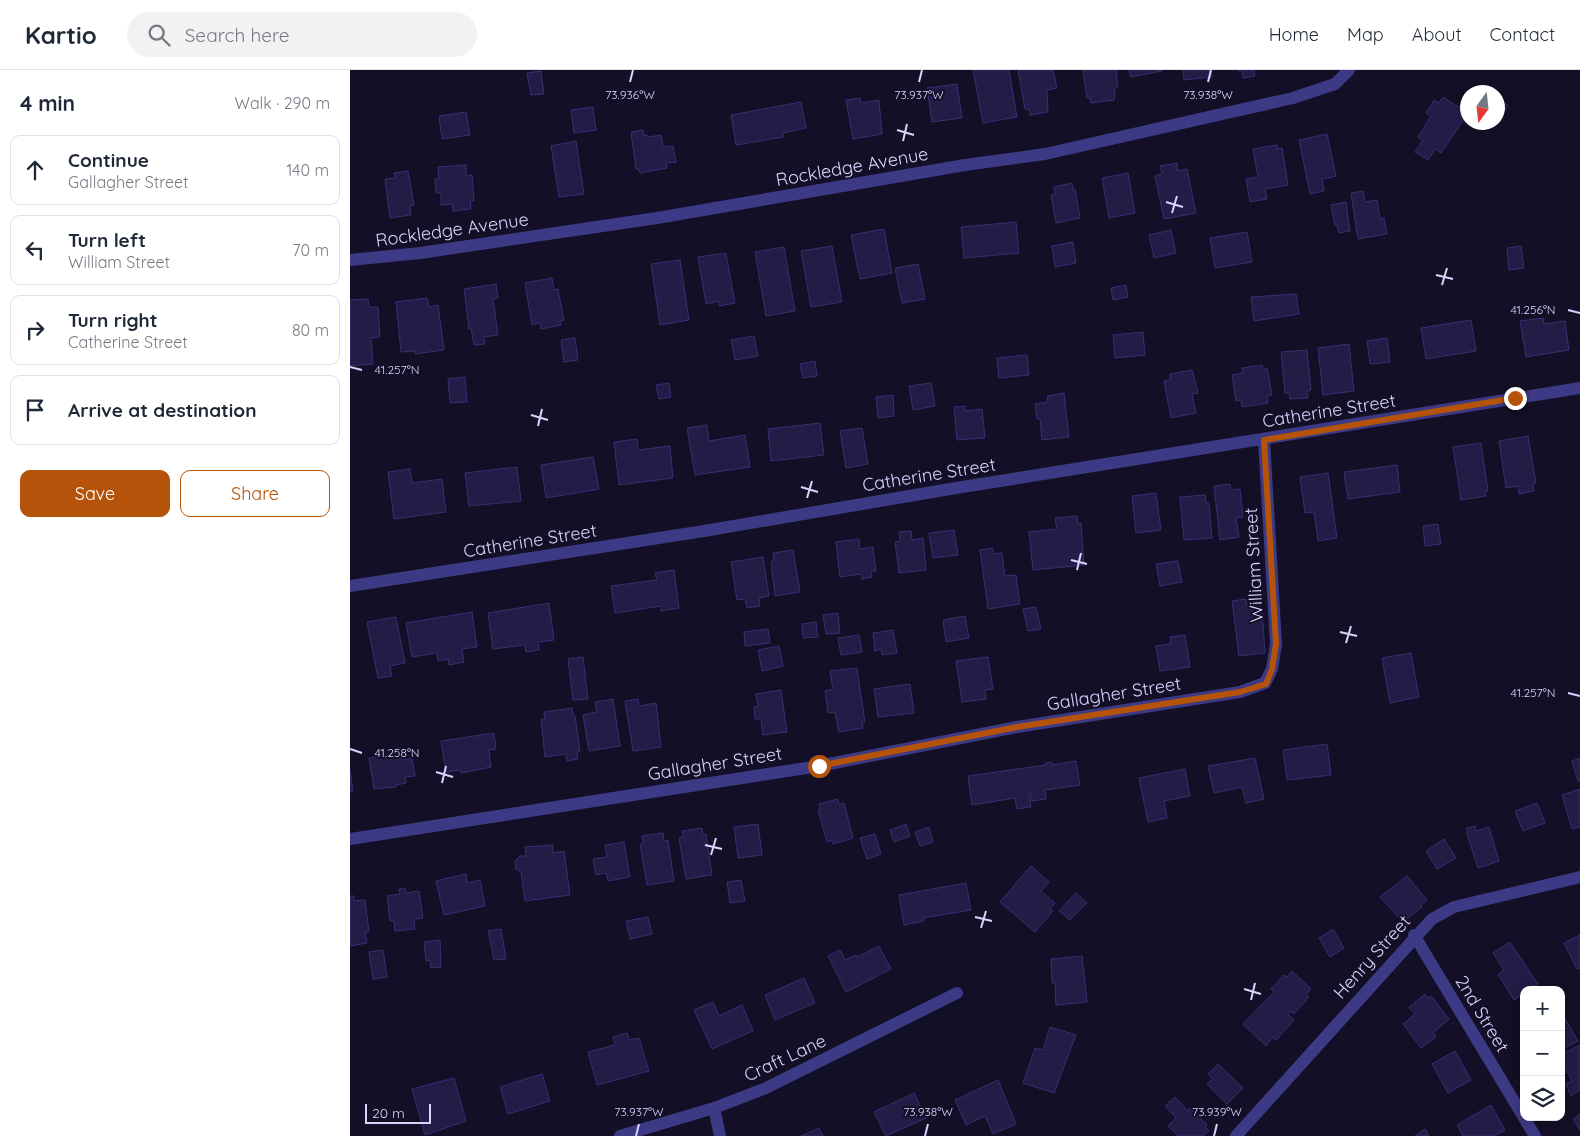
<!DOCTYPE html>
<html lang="en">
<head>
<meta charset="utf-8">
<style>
  :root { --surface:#fff; --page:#f2f2f3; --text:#1f2937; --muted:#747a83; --line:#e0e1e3; --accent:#b45309 }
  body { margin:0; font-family:Quicksand,sans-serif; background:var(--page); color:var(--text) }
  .controls { position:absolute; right:15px; bottom:15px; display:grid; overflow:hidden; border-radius:10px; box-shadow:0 2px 12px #0003 }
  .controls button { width:45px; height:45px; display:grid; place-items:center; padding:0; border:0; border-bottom:1px solid var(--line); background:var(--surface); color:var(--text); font:25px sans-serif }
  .compass { position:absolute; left:1110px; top:15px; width:45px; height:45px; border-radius:50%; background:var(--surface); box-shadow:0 2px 12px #0003; rotate:195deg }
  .scale { position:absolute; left:15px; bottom:12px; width:66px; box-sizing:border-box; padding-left:5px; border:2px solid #d9d4ff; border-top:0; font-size:14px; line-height:18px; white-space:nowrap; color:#d9d4ff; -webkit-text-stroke:4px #130f26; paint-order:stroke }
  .stop { position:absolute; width:15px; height:15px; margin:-11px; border:4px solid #b45309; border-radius:50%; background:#fff }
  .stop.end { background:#b45309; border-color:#fff; box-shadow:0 1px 5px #0008 }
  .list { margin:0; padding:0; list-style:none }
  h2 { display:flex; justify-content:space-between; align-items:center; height:65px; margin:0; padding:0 20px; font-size:21px }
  h2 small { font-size:16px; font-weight:400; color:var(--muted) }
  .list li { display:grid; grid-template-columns:32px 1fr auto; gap:15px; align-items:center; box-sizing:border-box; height:70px; margin:0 10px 10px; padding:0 10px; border:1px solid var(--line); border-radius:10px }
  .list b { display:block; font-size:19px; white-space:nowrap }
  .list p { margin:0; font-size:16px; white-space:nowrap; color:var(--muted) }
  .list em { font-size:16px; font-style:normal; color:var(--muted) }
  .actions { display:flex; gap:10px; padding:15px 20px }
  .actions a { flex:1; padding:11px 0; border:1px solid var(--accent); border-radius:10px; text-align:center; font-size:18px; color:var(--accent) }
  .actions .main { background:var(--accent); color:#fff }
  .icon { flex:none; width:28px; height:28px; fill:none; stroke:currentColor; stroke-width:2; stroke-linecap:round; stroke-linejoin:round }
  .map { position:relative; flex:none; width:1230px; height:1066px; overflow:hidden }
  header { display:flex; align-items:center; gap:30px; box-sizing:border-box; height:70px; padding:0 25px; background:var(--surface); border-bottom:1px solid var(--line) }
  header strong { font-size:24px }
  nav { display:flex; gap:28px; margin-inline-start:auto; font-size:18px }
  .search { width:350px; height:45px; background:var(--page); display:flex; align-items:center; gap:12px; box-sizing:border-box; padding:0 18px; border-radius:28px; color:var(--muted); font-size:19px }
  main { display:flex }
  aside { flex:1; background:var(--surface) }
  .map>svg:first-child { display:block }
</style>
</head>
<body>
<header>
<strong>Kartio</strong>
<div class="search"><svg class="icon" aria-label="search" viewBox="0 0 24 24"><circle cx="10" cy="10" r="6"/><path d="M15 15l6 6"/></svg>Search here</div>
<nav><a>Home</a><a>Map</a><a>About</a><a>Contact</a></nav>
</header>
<main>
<aside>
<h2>4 min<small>Walk · 290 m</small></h2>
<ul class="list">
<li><svg class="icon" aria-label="ahead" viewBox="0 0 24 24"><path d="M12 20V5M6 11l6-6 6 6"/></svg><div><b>Continue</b><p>Gallagher Street</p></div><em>140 m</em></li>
<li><svg class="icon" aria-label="left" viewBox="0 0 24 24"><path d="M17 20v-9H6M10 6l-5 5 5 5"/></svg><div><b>Turn left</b><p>William Street</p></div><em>70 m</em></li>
<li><svg class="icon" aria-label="right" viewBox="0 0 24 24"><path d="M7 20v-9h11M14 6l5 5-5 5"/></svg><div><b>Turn right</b><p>Catherine Street</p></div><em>80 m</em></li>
<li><svg class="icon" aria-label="arrive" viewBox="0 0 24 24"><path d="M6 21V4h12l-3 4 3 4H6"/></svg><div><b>Arrive at destination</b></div></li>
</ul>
<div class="actions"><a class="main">Save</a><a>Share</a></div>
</aside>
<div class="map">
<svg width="1230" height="1066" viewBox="0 0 1230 1066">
  <rect width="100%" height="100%" fill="#130f26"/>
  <!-- building -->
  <path fill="#241b47" stroke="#3b2d73" d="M623 0H659L667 47 633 53Z
    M668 0H703L707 18 697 20 698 42 680 45 679 39H675Z
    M733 0H766L768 17 765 18 764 30 741 33 740 28H737Z
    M779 0H812V1L781 7Z
    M833 0H861L862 7 834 10Z
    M888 0H904L905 6 893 8 892 1Z
    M191 1 194 24 181 25 177 3Z
    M607 14 612 48 582 52 577 18Z
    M1093 27 1118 43 1091 83 1085 79 1078 90 1065 82 1073 70 1068 67 1081 46 1076 43 1084 30 1089 33Z
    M510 28 511 33 529 30 532 64 503 69 496 30Z
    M1148 28 1158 35 1147 54 1145 52H1148Z
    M451 32 456 58 433 63V67L386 75 381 45Z
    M243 37 246 60 224 63 221 40Z
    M116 42 120 65 92 69 89 46Z
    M293 60V65H297L298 67 311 65 313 77 323 76 326 92 316 93 317 98 290 103 289 99H286L281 62Z
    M977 64 986 106 972 109 974 121 960 124 949 70Z
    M226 71 234 124 209 127 201 76Z
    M927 75V79L932 78 938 115 915 119 917 129 900 132 896 109 908 107 903 79Z
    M827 93 828 101 837 99 846 143 814 149 805 106 812 104 810 96Z
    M116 95V106L122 105 124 131H120L121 139 103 141 102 134 91 135V123H86L85 109 89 108 88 97Z
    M58 101 64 135 60 136 61 145 40 148 35 109 45 108 44 103Z
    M778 103 785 143 759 148 752 108Z
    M722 113 723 120 725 119 730 148 706 153 701 125 705 124 704 117Z
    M1013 121 1015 132 1027 130 1030 149 1034 148 1037 164 1008 169 1001 123Z
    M996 132 1000 161 989 163 987 155H985L981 135Z
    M666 152 669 183 614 188 611 157Z
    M534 159 542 203 510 209 501 165Z
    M821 160 826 183 804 188 799 165Z
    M897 162 902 192 865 198 860 168Z
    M723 172 726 193 705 197 702 176Z
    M482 176 492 232 461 237 451 181Z
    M1171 176 1174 198 1159 200 1157 178Z
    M434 177 445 241 416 246 405 182Z
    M376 183 385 233 369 236V231L356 234 348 187Z
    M330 190 339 250 310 255 301 194Z
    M568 194 575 229 552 233 545 198Z
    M202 208 204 220 208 219 214 250 210 251 211 255 191 259 190 253 182 255 175 213Z
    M146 214 148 228 143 229 148 265 134 267 135 274 124 275 121 258 119 259 114 219Z
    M776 215 778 227 763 230 761 218Z
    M946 224 949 244 904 251 901 227Z
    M77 228 79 237 88 235 94 280 65 284V281L51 282 46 232Z
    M18 229 19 237H28L30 267 21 268 23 294 0 296V230Z
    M1193 248 1194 254 1215 251 1219 280 1176 287 1170 251Z
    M1121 250 1126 281 1076 289 1071 258Z
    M793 262 795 285 765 288 763 265Z
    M404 266 408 286 385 290 381 270Z
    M225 268 228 290 214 292 211 270Z
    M1037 268 1040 292 1020 294 1017 271Z
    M999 274 1004 321 973 325 968 278Z
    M957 280 961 320 957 321 958 328 940 329 939 323H935L931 282Z
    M677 285 679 305 649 308 647 288Z
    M465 291 467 306 453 308 450 294Z
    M912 295 913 299 917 298 922 325 917 326 918 333 892 337 891 330 886 331 882 305 893 303 892 298Z
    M842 300 848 323 842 324 846 343 821 348 814 311 820 310V304Z
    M115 307 117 332 100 333 98 309Z
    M319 313 321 327 309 329 306 315Z
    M581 313 585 336 563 340 559 316Z
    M714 323 719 367 692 370 690 349H687L685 334 698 332 697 326Z
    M543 325 544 346 528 348 526 327Z
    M615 336V341L632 339 635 368 607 370 604 337Z
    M470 353 474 385 421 391 418 359Z
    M357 355 359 371 395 365 400 397 345 405 337 358Z
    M512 358 518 394 496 398 490 361Z
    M1178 366 1186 413 1183 414 1184 421 1169 424 1168 416 1156 418 1149 371Z
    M287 369 288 380 320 376 323 408 269 415 264 372Z
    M1131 373 1138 421 1135 422 1136 426 1111 430 1103 377Z
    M243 387 249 419 196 428 191 395Z
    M1047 395 1050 422 998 429 994 402Z
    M167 397 171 431 119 436 115 403Z
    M60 399 62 413 92 409 96 442 44 449 38 402Z
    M978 403 987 468 968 471 964 442 955 443 950 407Z
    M880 414 881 420 890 419 893 447 886 448 889 467 870 470 864 416Z
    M806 423 811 460 786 463 782 426Z
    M855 425 856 433H859L862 468 834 470 830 427Z
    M727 446 728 454 731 453 734 495 683 500 679 462 707 459 705 448Z
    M1088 454 1091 474 1075 476 1073 456Z
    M604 460 608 485 583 488 579 463Z
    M561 461 562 470 573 468 576 500 549 503 545 472 550 471 549 462Z
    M509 469 510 479 523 477 526 501H521L522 507 512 509 511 504 490 507 486 472Z
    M643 478V484L652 483 655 506 666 505 670 534 638 539 630 480Z
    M443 480 450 522 425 526 421 492 424 491 423 483Z
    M413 487 419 526 409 528 410 536 397 538 395 529 387 530 381 492Z
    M828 491 832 512 810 516 806 494Z
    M324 500 329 538 311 541V536L265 543 261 516 307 510 305 503Z
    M896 529V534L906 533 907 540H912L915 583 889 586 882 531Z
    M199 533 204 570 188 572 189 580 176 582 175 575 143 579 138 543Z
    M686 537 691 559 678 561 673 539Z
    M122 542 127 577 112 579 114 592 99 595 98 589 88 591 87 583 62 587 56 553Z
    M488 543 490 563 476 564 473 545Z
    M615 546 619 568 596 572 593 550Z
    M46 547 55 593 40 596 42 606 28 608 17 552Z
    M466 552 468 567 453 568 452 554Z
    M418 559 420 573 395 576 394 562Z
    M543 560 547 583 532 585 531 579 525 581 523 563Z
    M509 565 512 582 491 585 488 568Z
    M835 565 840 597 810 601 806 576 821 574 820 567Z
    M429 576 433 596 412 601 408 580Z
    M1061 583 1069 627 1040 633 1032 588Z
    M233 587 238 629 223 630 218 589Z
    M638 587 643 619 635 620 636 629 612 632 606 591Z
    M507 598 515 652 512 653 513 658 489 662 485 642 478 643 475 621 483 619 480 601Z
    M560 614 564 643 528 647 524 619Z
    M431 620 437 662 413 665 411 649H405L404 637 408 636 406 624Z
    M263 629 270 676 239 681 233 645 247 642 245 632Z
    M288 629 289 636 306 633 311 677 283 681 275 631Z
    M222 638 223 646H225L230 681 227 682 228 689 217 691 216 684 195 687 191 649H195L194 642Z
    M144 663 146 679 139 680 141 697 111 703 110 700 96 702 91 671Z
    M977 674 981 705 937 710 933 680Z
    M50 682 52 690 62 688 65 706 55 707 56 713 46 715V717L24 719 19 688Z
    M905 688 914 729 896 733 892 717 864 723 858 696Z
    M1230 688V711H1228L1222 691Z
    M726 691 730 715 695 720 696 729 682 731 681 723H679L681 737 667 739 665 728 622 735 618 706 696 695 695 693 702 692V695Z
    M835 699 840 726 814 731 817 748 798 752 789 708Z
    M0 700 3 721 0 722Z
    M1230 719V757L1222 759 1212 725Z
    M488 729 489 735 494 733 503 768 483 774 482 770 477 772 468 740 470 739 469 734Z
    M1187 733 1195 753 1173 761 1165 741Z
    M408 754 412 785 388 788 384 757Z
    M556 754 560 766 544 772 540 760Z
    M1125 756 1126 761 1139 757 1149 791 1128 798 1117 764V758Z
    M579 757 583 772 570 776 565 762Z
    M352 758 353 765 356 764 362 805 336 809 329 768 333 767 332 761Z
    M313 763 314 771 318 770 324 811 297 815 290 774H293L292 766Z
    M525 764 531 784 517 789 510 768Z
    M1094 769 1106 788 1087 799 1076 781Z
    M274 772 280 807 258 811 256 803 246 805 243 789 257 787 255 775Z
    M203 775V783L214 781 220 825 175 831 171 802 166 799 165 791 170 786H176L175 777Z
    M681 796 699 812 691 821 705 833 700 839 703 841 685 862 650 832Z
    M116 804 117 813 130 810 135 836 94 845 86 811Z
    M1057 806 1077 830 1071 835 1072 837 1053 852 1030 827Z
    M391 810 395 831 380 833 377 812Z
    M616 813 621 840 573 848 574 851 554 855 549 825Z
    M55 818 56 823 69 821 73 848 64 849 65 859 45 861 44 851H40L37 826 50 824 49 819Z
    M726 823 737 833 720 850 709 841Z
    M0 826H4V831L15 830 19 862H15L17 873 0 876Z
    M298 847 302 864 280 869 276 851Z
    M151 859 156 889 144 890 138 861Z
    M983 859 994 878 980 887 969 868Z
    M1230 865V898L1227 899 1214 873Z
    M90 870 91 897 81 898 80 890 76 891 74 872Z
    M1160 872 1188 914 1180 920H1174V923L1164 930 1148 904 1154 900 1143 883Z
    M529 876 541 899 496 922 478 886 490 880 495 890 506 885 507 887Z
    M33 880 37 907 23 909 19 882Z
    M732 886 737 932 706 935 705 913H702L701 889Z
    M942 901 961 919 956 924 959 927 944 944 941 941 938 945 944 950 926 970 923 967 916 976 893 954 924 922 921 919 934 905 937 907Z
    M454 908 465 933 425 950 415 925Z
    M1075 924 1078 928 1081 926 1099 949 1083 963 1086 967 1071 978 1053 954 1065 944 1059 937Z
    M363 932 369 946 392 935 403 961 362 979 344 940Z
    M1214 947 1228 971 1211 980V949Z
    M700 957 726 965 704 1023 673 1013 685 978 693 980Z
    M277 963 279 970 289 968 299 1001 247 1015 238 982 265 975 263 967Z
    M1230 975V1020L1221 1026 1216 1014 1222 1011 1211 990V985Z
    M1105 981 1121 1010 1098 1023 1082 994Z
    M868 994 893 1018 877 1034 857 1014 863 1009 858 1004Z
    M192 1004 200 1031 158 1044 150 1017Z
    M104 1008 116 1051 75 1065 62 1019Z
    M648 1010 666 1054 643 1064 635 1046 616 1055 605 1030Z
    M564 1023 576 1048 536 1066 524 1042Z
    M825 1027 838 1041 840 1038 857 1055 855 1057 859 1061 853 1066H828L818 1056 826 1048 815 1036Z
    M1141 1035 1155 1060 1144 1066H1113L1107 1055Z
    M1230 1044V1060L1223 1049Z
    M469 1058 473 1066H451Z
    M1075 1059 1079 1066H1065Z"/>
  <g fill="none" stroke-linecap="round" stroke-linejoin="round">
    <!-- minor -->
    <path stroke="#3d3a85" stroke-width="12" d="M0 190 70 183 307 148 615 95 695 84 943 28 985 14 999 0
      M0 516 354 461 606 418 1230 318
      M0 769 469 696 667 657 890 622 915 613 922 599 926 574 914 370
      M1064 865 1185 1066
      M364 1038 370 1066
      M270 1066 364 1038 416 1018 607 923
      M886 1066 1082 849 1104 837 1230 807"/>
  </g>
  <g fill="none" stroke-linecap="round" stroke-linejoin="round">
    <!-- route -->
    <path stroke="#b45309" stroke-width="6" d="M469 696 667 657 890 622 916 614 922 599 926 574 914 370 1165 328"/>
  </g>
  <!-- ticks -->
  <path fill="none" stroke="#d9d4ff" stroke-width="2" d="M280 12 283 0M569 12 572 0M858 12 861 0M547 60 564 65M553 71 557 54M816 132 833 137M822 143 827 126M1086 205 1103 209M1092 215 1097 198M1218 240 1230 243M0 297 12 300M181 345 198 350M188 356 192 339M451 417 468 422M457 428 462 411M721 490 737 494M727 500 731 483M990 562 1007 566M996 573 1001 556M1218 623 1230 626M0 679 12 683M86 702 103 707M92 713 96 696M355 775 372 779M361 785 366 768M625 847 642 851M631 858 636 841M894 919 911 924M901 930 905 913M286 1066 289 1054M575 1066 578 1054M864 1066 867 1054"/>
  <g text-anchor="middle" stroke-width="4" stroke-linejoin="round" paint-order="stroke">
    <!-- street labels -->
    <g font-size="18" fill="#d9d4ff" stroke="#130f26">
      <text transform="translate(502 97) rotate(-10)" y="6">Rockledge Avenue</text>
      <text transform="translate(102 160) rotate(-8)" y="6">Rockledge Avenue</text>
      <text transform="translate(979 341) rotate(-9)" y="6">Catherine Street</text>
      <text transform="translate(579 405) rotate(-9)" y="6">Catherine Street</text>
      <text transform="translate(180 471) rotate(-9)" y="6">Catherine Street</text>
      <text transform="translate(904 495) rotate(-93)" y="6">William Street</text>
      <text transform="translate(764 624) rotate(-9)" y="6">Gallagher Street</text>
      <text transform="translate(365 694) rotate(-9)" y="6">Gallagher Street</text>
      <text transform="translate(1022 887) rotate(-48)" y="6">Henry Street</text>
      <text transform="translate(1132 944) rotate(59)" y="6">2nd Street</text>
      <text transform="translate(435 988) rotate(-25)" y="6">Craft Lane</text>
    </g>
  </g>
  <g font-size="12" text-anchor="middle" fill="#d9d4ff" stroke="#130f26" stroke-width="4" stroke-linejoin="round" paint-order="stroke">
    <text x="280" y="29">73.936°W</text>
    <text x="569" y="29">73.937°W</text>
    <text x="858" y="29">73.938°W</text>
    <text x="1183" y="244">41.256°N</text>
    <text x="47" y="304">41.257°N</text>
    <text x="1183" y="627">41.257°N</text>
    <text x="47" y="687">41.258°N</text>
    <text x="289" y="1046">73.937°W</text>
    <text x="578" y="1046">73.938°W</text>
    <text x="867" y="1046">73.939°W</text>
  </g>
</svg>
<div class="controls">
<button>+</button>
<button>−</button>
<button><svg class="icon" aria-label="layers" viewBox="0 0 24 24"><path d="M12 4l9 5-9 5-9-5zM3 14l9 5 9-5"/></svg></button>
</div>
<svg class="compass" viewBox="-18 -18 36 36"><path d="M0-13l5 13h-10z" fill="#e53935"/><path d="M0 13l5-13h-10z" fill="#747a83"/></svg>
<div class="scale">20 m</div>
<div class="stop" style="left:469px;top:696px"></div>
<div class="stop end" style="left:1165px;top:328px"></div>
</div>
</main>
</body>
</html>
